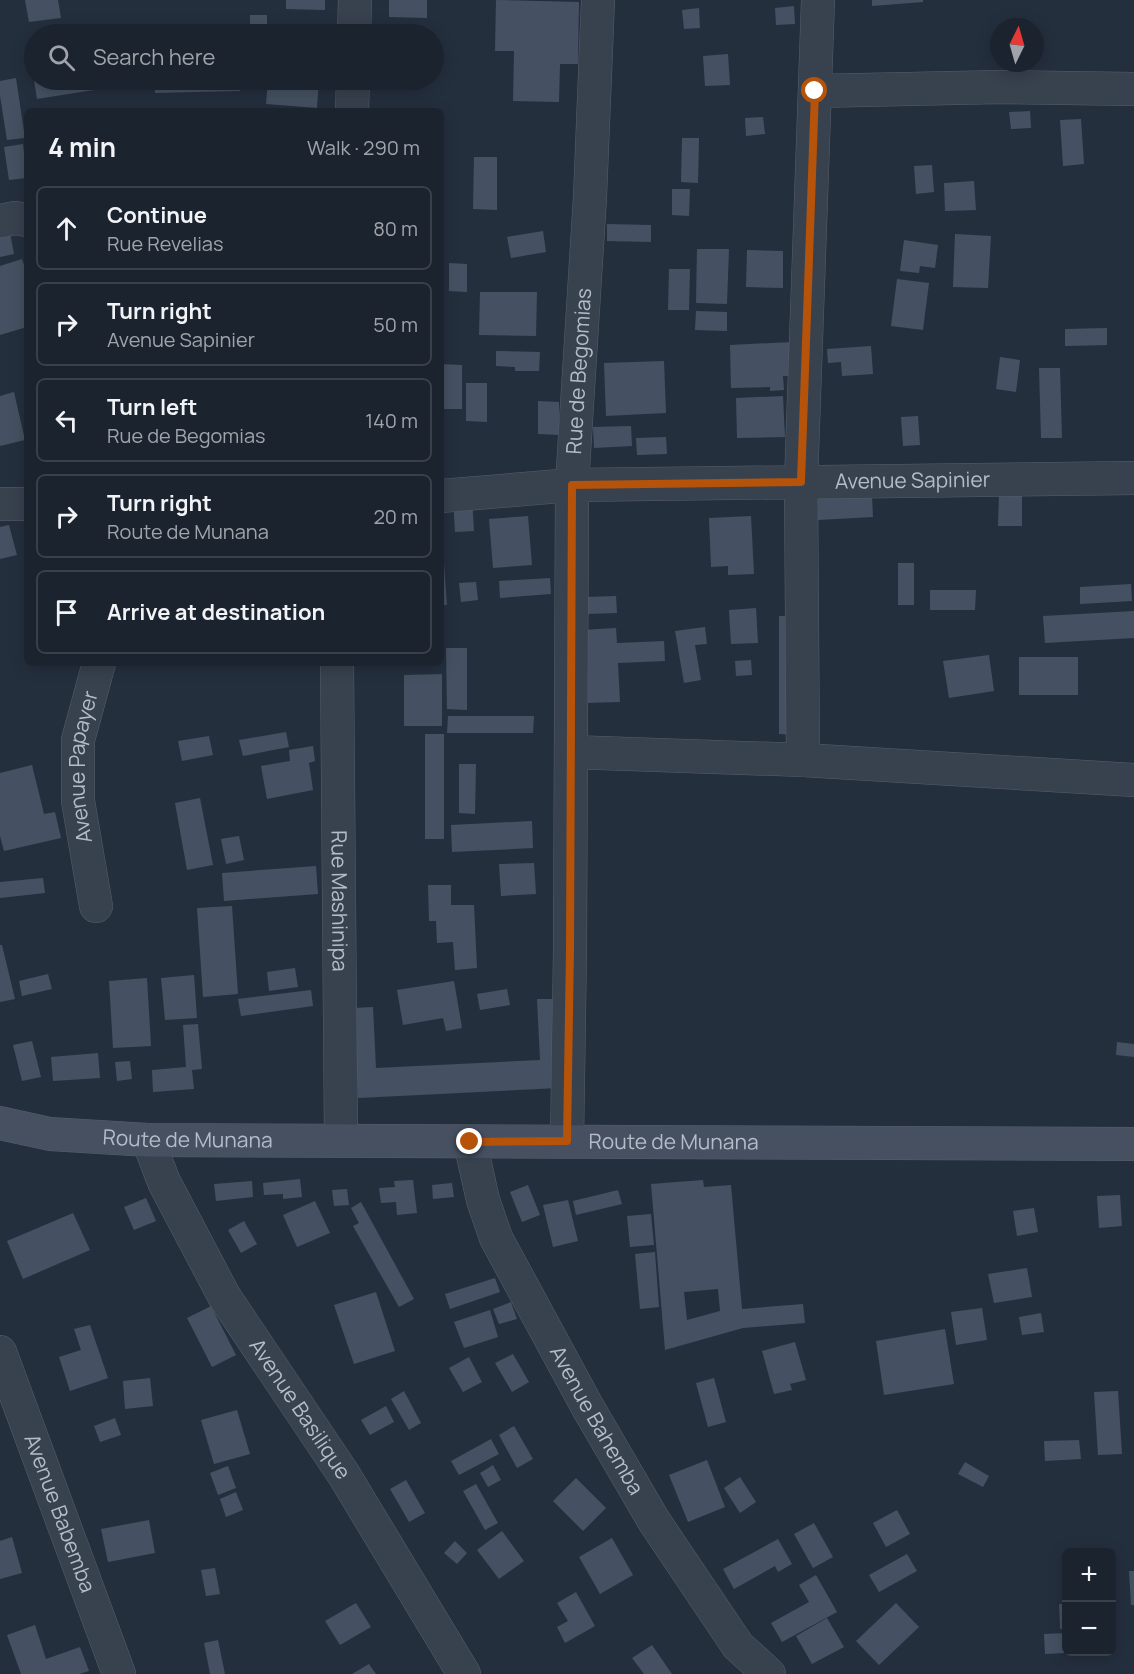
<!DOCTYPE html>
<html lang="en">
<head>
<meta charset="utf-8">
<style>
  :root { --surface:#1b232e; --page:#282f3a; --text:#f1f3f6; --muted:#a0a4aa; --line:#39404a }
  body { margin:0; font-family:Manrope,sans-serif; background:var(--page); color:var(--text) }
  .controls { position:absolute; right:18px; bottom:18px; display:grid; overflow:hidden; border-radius:9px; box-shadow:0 3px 15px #0003 }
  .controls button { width:54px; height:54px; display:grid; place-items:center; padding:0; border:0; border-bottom:2px solid var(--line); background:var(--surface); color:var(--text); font:30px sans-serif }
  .compass { position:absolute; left:990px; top:18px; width:54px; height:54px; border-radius:50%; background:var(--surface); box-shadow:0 3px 15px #0003; rotate:5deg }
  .stop { position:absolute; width:18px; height:18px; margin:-14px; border:4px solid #b45309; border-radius:50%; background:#fff }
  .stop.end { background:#b45309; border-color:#fff; box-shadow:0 2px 6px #0008 }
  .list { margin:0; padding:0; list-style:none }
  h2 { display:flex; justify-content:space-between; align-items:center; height:78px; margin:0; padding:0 24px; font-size:26px }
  h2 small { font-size:20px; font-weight:400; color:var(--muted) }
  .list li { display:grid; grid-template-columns:39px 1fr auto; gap:18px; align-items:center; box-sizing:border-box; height:84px; margin:0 12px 12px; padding:0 12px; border:2px solid var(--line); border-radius:9px }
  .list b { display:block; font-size:22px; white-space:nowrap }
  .list p { margin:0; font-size:20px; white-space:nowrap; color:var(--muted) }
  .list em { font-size:20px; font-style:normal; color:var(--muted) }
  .icon { flex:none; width:33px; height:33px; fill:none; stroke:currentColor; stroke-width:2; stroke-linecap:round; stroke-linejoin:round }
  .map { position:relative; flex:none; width:1134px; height:1674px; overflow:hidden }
  .search { position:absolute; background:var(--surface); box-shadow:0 3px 15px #0003; left:24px; top:24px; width:420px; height:66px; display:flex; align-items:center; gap:15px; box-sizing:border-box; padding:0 21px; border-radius:33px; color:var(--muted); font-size:22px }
  .panel { position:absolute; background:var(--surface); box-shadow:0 3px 15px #0003; left:24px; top:108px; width:420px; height:558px; border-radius:9px }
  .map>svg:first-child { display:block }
</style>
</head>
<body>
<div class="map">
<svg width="1134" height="1674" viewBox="0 0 1134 1674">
  <rect width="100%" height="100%" fill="#242f3e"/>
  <!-- building -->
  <path fill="#455162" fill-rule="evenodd" d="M25 0H58L61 18 29 22Z
    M286 0H325V10L286 9Z
    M389 0H427V18L389 17Z
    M496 0 579 2 578 64H560L559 102 513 101 514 51H495Z
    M872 0H923V2L872 6Z
    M794 6 795 24 776 25 775 8Z
    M699 8 700 28 684 29 682 10Z
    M250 15H267V34H250Z
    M728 54 730 85 705 86 703 56Z
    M16 78 25 138 7 140 0 96V81Z
    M34 80H92L94 90 37 99Z
    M155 80H240V91L155 93Z
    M268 80H319L317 108 266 104Z
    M1030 111 1031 128 1011 129 1009 112Z
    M763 117 765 134 746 136 745 118Z
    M1081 119 1084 164 1063 166 1060 120Z
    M682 138H699L698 183 681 182Z
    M23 144 27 178 9 180 4 147Z
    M474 157H497V210L473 209Z
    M932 165 934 192 916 194 914 166Z
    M974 181 976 210 945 211 944 183Z
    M672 189H690L689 216 672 215Z
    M607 224 651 225V242L607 241Z
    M9 227 14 254 0 257V229Z
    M543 231 546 252 511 258 507 237Z
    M955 234 991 236 988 288 953 287Z
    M904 240 938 245 935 268 920 266 919 273 900 271Z
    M697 249H729L727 304 696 303Z
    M747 250 783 251V288L746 287Z
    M22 259 27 274V327L0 335V266Z
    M449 263 467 264V292L449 291Z
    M669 269H690L689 310H668Z
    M897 279 929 283 923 330 891 326Z
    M480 292H537L536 336 479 335Z
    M696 311 727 312V331L695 330Z
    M1107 328V345L1065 346V329Z
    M792 342 793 376H783L784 390 770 391V387L731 388 730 345Z
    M871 346 873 374 842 376 841 362 828 363 827 349Z
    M496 351 540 352 539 371H515V367L496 366Z
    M1000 357 1020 360 1016 392 996 389Z
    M664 361 666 413 606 416 604 363Z
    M441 364 462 365V409H441Z
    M1039 368H1060L1062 438H1041Z
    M466 383H487V422L466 421Z
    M14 392 25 440 0 446V396Z
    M783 396 785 437 737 438 736 398Z
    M538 401 559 402V435L538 434Z
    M918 416 920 445 903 446 901 417Z
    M631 426 632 446 594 448 593 427Z
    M666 437 667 454 637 455 636 438Z
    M999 494H1022V526H998Z
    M872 496 873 517 818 520 817 498Z
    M472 497 474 531 455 532 453 498Z
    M528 516 532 565 493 568 489 519Z
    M751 516 754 574 728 575V566L711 567 709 518Z
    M9 525 17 555 0 559V527Z
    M441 548H443L447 605H441Z
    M898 563H914V605H898Z
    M550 578 551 594 500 598 499 581Z
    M476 582 478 600 461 602 459 583Z
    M1131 584 1132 601 1080 604V587Z
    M930 590H976L975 610H930Z
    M616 596 617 613 586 614 585 597Z
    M756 608 758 643 731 644 729 610Z
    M1134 611V638L1045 643 1043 616Z
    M779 616H794V735L779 734Z
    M705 627 707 644 695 645 701 680 684 683 675 631Z
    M616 628 617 643 664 641 665 661 618 663 620 702 586 703 582 630Z
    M446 648H467V710L447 709Z
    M989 655 994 691 949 698 943 661Z
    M1019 657H1078V695H1019Z
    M751 660 752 675 736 676 735 661Z
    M442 674V726H404V675Z
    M448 716H534L533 733H447Z
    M286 732 289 747 243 756 239 740Z
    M425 734H444V839H425Z
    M209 736 213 755 182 761 178 741Z
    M313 746 315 761 309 763 313 790 267 799 261 766 290 761 289 750Z
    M459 764H476L475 814 459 813Z
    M32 765 44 814 55 812 61 838 4 851 0 836V773Z
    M200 798 213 865 187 870 175 803Z
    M532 821 533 848 452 852 451 825Z
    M239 836 244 860 226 864 221 839Z
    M534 863 536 894 501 896 499 864Z
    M316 866 318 894 224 901 222 873Z
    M43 878 45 893 0 898V882Z
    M428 885H451V905H474L477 968 455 970 453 942 437 943 436 921H429Z
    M232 906 238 994 203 997 197 908Z
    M0 945H2L15 999 0 1002Z
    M295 968 298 987 269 991 267 972Z
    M48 974 52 989 22 996 19 981Z
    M194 975 197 1018 165 1020 161 978Z
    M147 978 151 1046 113 1048 109 981Z
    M454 981 462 1028 446 1031 443 1018 403 1025 397 990Z
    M507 989 510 1005 480 1010 477 994Z
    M311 990 313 1006 241 1016 238 999Z
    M537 999H553L558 1088 358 1098 354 1008 373 1007 376 1068 540 1060Z
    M198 1024 202 1069 192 1070 194 1089 153 1092 152 1070 186 1067 183 1025Z
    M32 1041 41 1077 22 1081 13 1045Z
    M1117 1042 1134 1044V1057L1116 1055Z
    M98 1053 100 1078 53 1081 51 1057Z
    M130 1061 132 1079 117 1081 115 1062Z
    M300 1179 302 1197 283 1199V1194L264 1195 263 1183Z
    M413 1180 417 1213 397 1215 396 1202 381 1203 379 1188 395 1187 394 1181Z
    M703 1180 704 1187 731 1185 742 1309 803 1304 805 1323 743 1328 665 1350 651 1184ZM718 1289 720 1311 687 1320 684 1292Z
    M252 1181 253 1197 216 1201 214 1184Z
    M452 1183 454 1197 433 1199 432 1185Z
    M528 1185 540 1215 522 1222 510 1192Z
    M347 1189 349 1205 334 1206 332 1190Z
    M618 1190 622 1204 576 1215 573 1201Z
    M1120 1195 1122 1226 1099 1228 1097 1196Z
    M146 1198 156 1221 134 1230 124 1207Z
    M568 1200 578 1241 553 1247 543 1205Z
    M315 1201 330 1233 297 1247 283 1215Z
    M361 1202 414 1299 399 1307 353 1226 359 1223 351 1208Z
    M1034 1208 1038 1232 1017 1236 1013 1211Z
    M73 1213 90 1250 23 1279 7 1241Z
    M651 1214 654 1245 630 1247 627 1216Z
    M244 1221 257 1244 241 1253 228 1230Z
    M655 1252 659 1307 640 1309 635 1254Z
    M1027 1268 1032 1297 994 1303 988 1274Z
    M495 1278 500 1292 450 1309 445 1294Z
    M376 1292 395 1351 354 1364 334 1305Z
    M511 1302 517 1319 499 1324 493 1309Z
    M211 1306 236 1355 212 1367 187 1318Z
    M982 1308 987 1340 956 1345 951 1312Z
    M490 1310 498 1337 464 1348 454 1322Z
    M1041 1313 1044 1332 1022 1335 1019 1317Z
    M90 1325 108 1378 70 1391 59 1357 81 1350 74 1329Z
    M945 1329 954 1384 884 1395 876 1341Z
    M795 1342 806 1380 790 1384 792 1390 774 1394 762 1351Z
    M513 1354 529 1382 512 1392 495 1363Z
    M469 1357 482 1382 463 1392 449 1368Z
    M150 1378 153 1406 125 1409 123 1381Z
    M714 1378 726 1422 708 1427 696 1383Z
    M404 1391 421 1423 409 1430 391 1399Z
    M1118 1391 1122 1454 1098 1455 1094 1392Z
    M386 1406 394 1422 370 1435 361 1420Z
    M237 1410 250 1454 214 1464 201 1420Z
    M115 1418 121 1435 100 1442 94 1426Z
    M514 1426 533 1459 517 1468 499 1435Z
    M491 1439 499 1454 459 1475 451 1461Z
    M1079 1440 1081 1459 1045 1461 1044 1441Z
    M707 1460 725 1507 688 1522 669 1475Z
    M965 1462 989 1476 983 1487 958 1474Z
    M493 1465 501 1480 488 1487 480 1473Z
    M228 1466 236 1488 218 1495 210 1473Z
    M740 1477 756 1502 740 1513 724 1488Z
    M576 1478 606 1508 583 1531 553 1501Z
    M406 1480 425 1513 409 1522 390 1489Z
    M476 1484 498 1523 485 1530 463 1491Z
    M236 1492 243 1510 226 1517 220 1499Z
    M897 1510 910 1534 886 1547 873 1523Z
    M149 1520 155 1553 108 1562 101 1529Z
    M814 1523 833 1557 813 1568 794 1534Z
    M502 1531 524 1561 499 1579 477 1550Z
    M12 1537 22 1573 0 1579V1541Z
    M612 1538 633 1575 600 1594 579 1557Z
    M778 1539 792 1564 778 1572 775 1566 734 1589 723 1569Z
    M455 1541 467 1553 457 1564 444 1553Z
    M907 1554 917 1571 879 1592 869 1575Z
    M215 1568 220 1594 206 1596 201 1570Z
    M1129 1571H1134V1605H1131Z
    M816 1575 837 1612 782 1642 771 1623 809 1602 799 1585Z
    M576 1592 595 1626 565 1643 557 1627 568 1621 557 1603Z
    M356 1603 371 1627 340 1645 325 1621Z
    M896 1603 919 1627 879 1665 856 1641Z
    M1059 1604H1066V1628L1060 1629Z
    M827 1618 844 1647 812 1664 796 1636Z
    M35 1625 46 1659 80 1647 89 1671 79 1674H21L7 1635Z
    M1066 1633V1653L1045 1654 1044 1634Z
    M218 1640 225 1674H210L204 1643Z
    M652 1645 672 1674H644L632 1658Z
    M369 1664 376 1674H352Z"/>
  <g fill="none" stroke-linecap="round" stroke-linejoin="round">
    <!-- minor casing -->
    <g stroke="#565f6c" stroke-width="34">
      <g id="minor">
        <path d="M354 34 355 0"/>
        <path d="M815 91 1000 87 1134 89"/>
        <path d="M352 111 353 80"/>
        <path d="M0 221 15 218 27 220"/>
        <path id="s1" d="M441 496 572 485 1134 478"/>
        <path d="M0 504H27"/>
        <path id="s2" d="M337 663 341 1139"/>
        <path d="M571 752 803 760 1134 780"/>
        <path d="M803 760 801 482 818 0"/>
        <path id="s3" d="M96 906 78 801V740L99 663"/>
        <path id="s4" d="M148 1140 164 1182 224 1296 344 1475 464 1674"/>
        <path id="s5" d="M567 1141 570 950 572 485 590 197 598 0"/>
        <path id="s6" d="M470 1142 483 1200 496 1238 587 1406 654 1521 738 1646 769 1674"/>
        <path id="s7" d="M0 1352 119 1674"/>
      </g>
    </g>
    <!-- secondary casing -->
    <g stroke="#565f6c" stroke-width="34">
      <g id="secondary">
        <path id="s8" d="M0 1123 50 1134 148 1140 1134 1144"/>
      </g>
    </g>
    <!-- minor -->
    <use href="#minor" stroke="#38414e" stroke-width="33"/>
    <!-- secondary -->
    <use href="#secondary" stroke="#465061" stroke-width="33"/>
  </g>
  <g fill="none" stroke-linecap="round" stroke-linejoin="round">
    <!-- route -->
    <path stroke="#b45309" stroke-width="8" d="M470 1142 567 1141 570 950 572 485 801 482 815 91"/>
  </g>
  <g text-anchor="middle" stroke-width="4.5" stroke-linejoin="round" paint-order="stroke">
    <!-- street labels -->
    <g font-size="21" fill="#b4bcc9" stroke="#1d2633">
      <text dy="7" stroke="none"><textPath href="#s5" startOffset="770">Rue de Begomias</textPath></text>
      <text dy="7" stroke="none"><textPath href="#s1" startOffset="472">Avenue Sapinier</textPath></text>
      <text dy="7" stroke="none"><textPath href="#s3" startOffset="141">Avenue Papayer</textPath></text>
      <text dy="7" stroke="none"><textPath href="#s2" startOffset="238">Rue Mashinipa</textPath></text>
      <text dy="7" stroke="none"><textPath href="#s8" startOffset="189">Route de Munana</textPath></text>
      <text dy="7" stroke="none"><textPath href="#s8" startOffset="675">Route de Munana</textPath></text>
      <text dy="7" stroke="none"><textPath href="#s4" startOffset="310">Avenue Basilique</textPath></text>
      <text dy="7" stroke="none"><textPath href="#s6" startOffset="308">Avenue Bahemba</textPath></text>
      <text dy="7" stroke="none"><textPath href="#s7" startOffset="172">Avenue Babemba</textPath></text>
    </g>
  </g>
</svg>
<div class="controls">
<button>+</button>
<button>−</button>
</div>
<svg class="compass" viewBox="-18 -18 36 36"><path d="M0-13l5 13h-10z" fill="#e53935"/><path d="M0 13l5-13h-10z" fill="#a0a4aa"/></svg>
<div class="stop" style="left:815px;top:91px"></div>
<div class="stop end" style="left:470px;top:1142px"></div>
<div class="search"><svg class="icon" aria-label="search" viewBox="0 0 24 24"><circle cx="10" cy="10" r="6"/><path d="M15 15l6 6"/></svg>Search here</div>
<section class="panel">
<h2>4 min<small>Walk · 290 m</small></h2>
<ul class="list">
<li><svg class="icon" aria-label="ahead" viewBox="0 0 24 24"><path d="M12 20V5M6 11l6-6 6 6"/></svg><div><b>Continue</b><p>Rue Revelias</p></div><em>80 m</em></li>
<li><svg class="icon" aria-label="right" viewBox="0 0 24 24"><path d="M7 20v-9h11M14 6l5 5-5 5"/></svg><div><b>Turn right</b><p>Avenue Sapinier</p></div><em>50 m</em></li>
<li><svg class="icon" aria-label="left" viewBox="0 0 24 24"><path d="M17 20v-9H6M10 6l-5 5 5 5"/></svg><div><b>Turn left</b><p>Rue de Begomias</p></div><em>140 m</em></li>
<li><svg class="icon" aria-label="right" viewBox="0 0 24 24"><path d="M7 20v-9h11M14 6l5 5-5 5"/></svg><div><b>Turn right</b><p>Route de Munana</p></div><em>20 m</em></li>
<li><svg class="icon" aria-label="arrive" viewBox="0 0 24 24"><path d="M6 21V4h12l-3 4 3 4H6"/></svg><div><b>Arrive at destination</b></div></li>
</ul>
</section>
</div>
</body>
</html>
